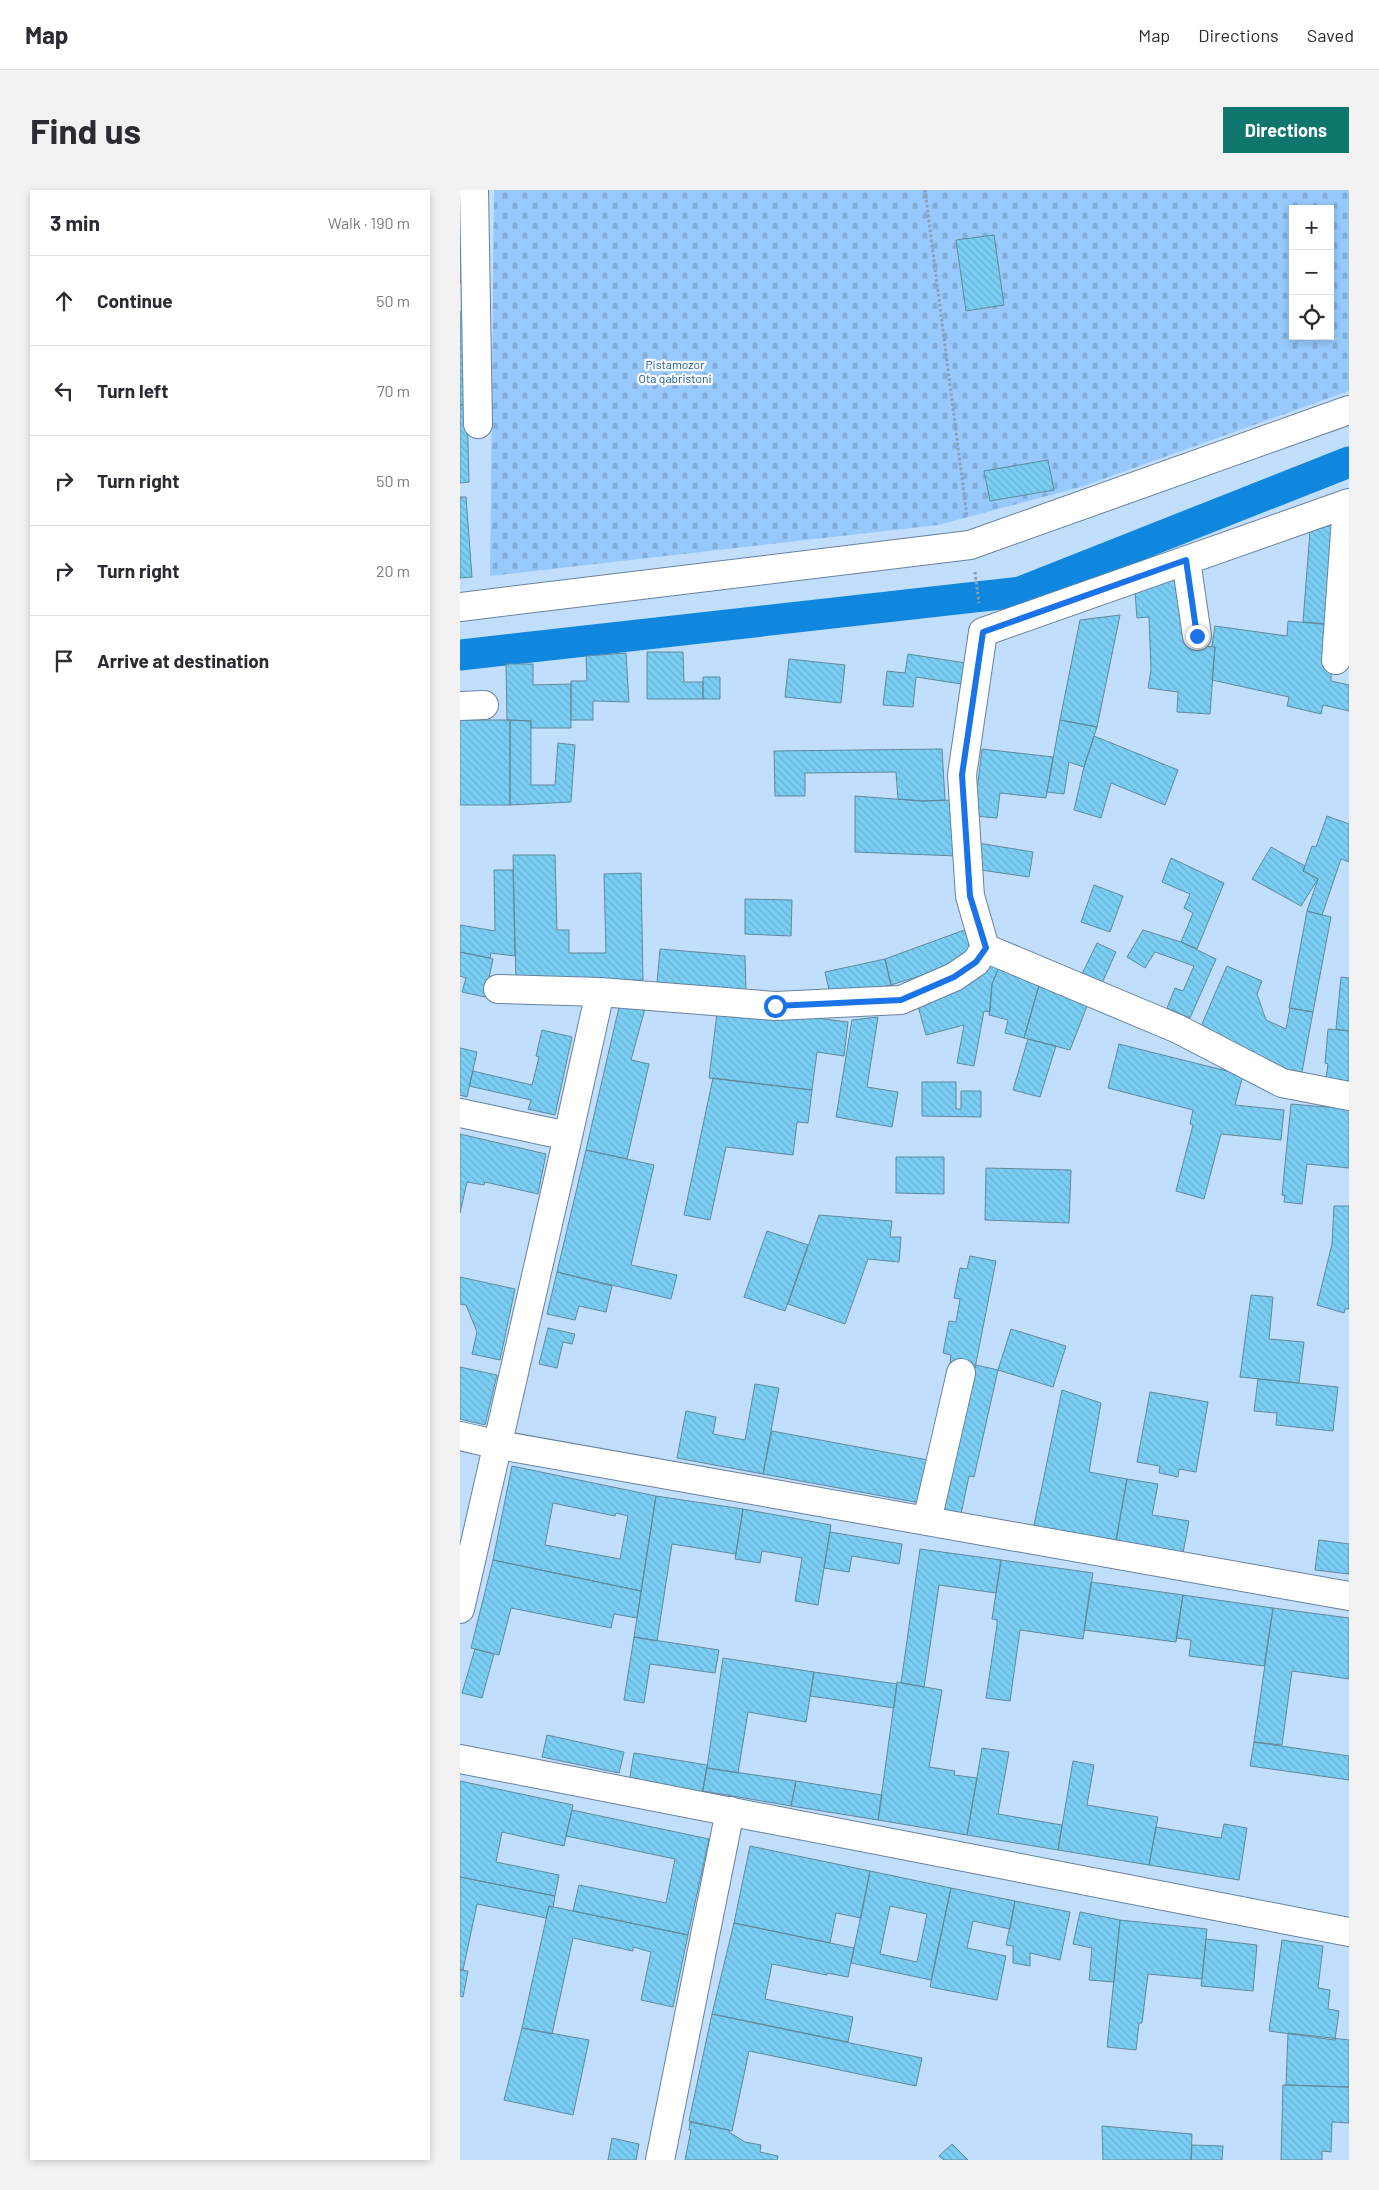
<!DOCTYPE html>
<html lang="en">
<head>
<meta charset="utf-8">
<style>
  :root { --surface:#fff; --page:#f2f2f3; --text:#2b2b33; --muted:#7c7c81; --line:#e1e1e2; --accent:#0f766e }
  body { margin:0; font-family:Barlow,sans-serif; background:var(--page); color:var(--text) }
  .controls { position:absolute; right:15px; top:15px; display:grid; overflow:hidden; border-radius:0px; box-shadow:0 2px 8px #0003 }
  .controls button { width:45px; height:45px; display:grid; place-items:center; padding:0; border:0; border-bottom:1px solid var(--line); background:var(--surface); color:var(--text); font:25px sans-serif }
  .stop { position:absolute; width:15px; height:15px; margin:-11px; border:4px solid #1a73e8; border-radius:50%; background:#fff }
  .stop.end { background:#1a73e8; border-color:#fff; box-shadow:0 1px 5px #0008 }
  .list { margin:0; padding:0; list-style:none }
  h2 { display:flex; justify-content:space-between; align-items:center; height:65px; margin:0; padding:0 20px; font-size:21px }
  h2 small { font-size:16px; font-weight:400; color:var(--muted) }
  .list li { display:grid; grid-template-columns:32px 1fr auto; gap:15px; align-items:center; box-sizing:border-box; height:90px; padding:0 20px; border-top:1px solid var(--line) }
  .list b { display:block; font-size:19px; white-space:nowrap }
  .list em { font-size:16px; font-style:normal; color:var(--muted) }
  .icon { flex:none; width:28px; height:28px; fill:none; stroke:currentColor; stroke-width:2; stroke-linecap:round; stroke-linejoin:round }
  .map { position:relative; flex:none; width:889px; height:1970px; overflow:hidden; border-radius:0px }
  header { display:flex; align-items:center; gap:30px; box-sizing:border-box; height:70px; padding:0 25px; background:var(--surface); border-bottom:1px solid var(--line) }
  header strong { font-size:24px }
  nav { display:flex; gap:28px; margin-inline-start:auto; font-size:18px }
  .intro { display:flex; align-items:center; justify-content:space-between; box-sizing:border-box; height:120px; padding:0 30px }
  h1 { margin:0; font-size:35px }
  .button { padding:12px 22px; border-radius:0px; background:var(--accent); color:#fff; font-size:18px; font-weight:700 }
  main { display:flex; gap:30px; padding:0 30px }
  aside { flex:1; background:var(--surface); border-radius:0px; box-shadow:0 2px 8px #0003 }
  .map>svg:first-child { display:block }
</style>
</head>
<body>
<header>
<strong>Map</strong>
<nav><a>Map</a><a>Directions</a><a>Saved</a></nav>
</header>
<div class="intro"><h1>Find us</h1><a class="button">Directions</a></div>
<main>
<aside>
<h2>3 min<small>Walk · 190 m</small></h2>
<ul class="list">
<li><svg class="icon" aria-label="ahead" viewBox="0 0 24 24"><path d="M12 20V5M6 11l6-6 6 6"/></svg><div><b>Continue</b></div><em>50 m</em></li>
<li><svg class="icon" aria-label="left" viewBox="0 0 24 24"><path d="M17 20v-9H6M10 6l-5 5 5 5"/></svg><div><b>Turn left</b></div><em>70 m</em></li>
<li><svg class="icon" aria-label="right" viewBox="0 0 24 24"><path d="M7 20v-9h11M14 6l5 5-5 5"/></svg><div><b>Turn right</b></div><em>50 m</em></li>
<li><svg class="icon" aria-label="right" viewBox="0 0 24 24"><path d="M7 20v-9h11M14 6l5 5-5 5"/></svg><div><b>Turn right</b></div><em>20 m</em></li>
<li><svg class="icon" aria-label="arrive" viewBox="0 0 24 24"><path d="M6 21V4h12l-3 4 3 4H6"/></svg><div><b>Arrive at destination</b></div></li>
</ul>
</aside>
<div class="map">
<svg width="889" height="1970" viewBox="0 0 889 1970">
  <defs>
    <pattern id="cemetery-stones" width="16" height="16" patternUnits="userSpaceOnUse" patternTransform="scale(1.25)"><rect width="16" height="16" fill="#97c9fc"/><path d="M2 7V4a2 2 0 0 1 4 0v3zM10 15v-3a2 2 0 0 1 4 0v3z" fill="#82add8"/></pattern>
    <pattern id="building-back-hatch" width="6" height="6" patternUnits="userSpaceOnUse" patternTransform="scale(1.25)"><rect width="6" height="6" fill="#7acef4"/><path d="M-1 5l2 2M0 0l6 6M5-1l2 2" fill="none" stroke="#69b1d2"/></pattern>
  </defs>
  <rect width="100%" height="100%" fill="#c1dffd"/>
  <!-- cemetery -->
  <path fill="url(#cemetery-stones)" fill-rule="evenodd" d="M34 0H889V201L621 297 478 335 30 386ZM833 19H870V146H833Z"/>
  <g fill="none" stroke-linecap="round" stroke-linejoin="round">
    <!-- canal -->
    <path stroke="#1087df" stroke-width="31" d="M0 465 560 402 889 272"/>
  </g>
  <!-- building -->
  <path fill="url(#building-back-hatch)" stroke="#61899c" fill-rule="evenodd" d="M0 7 2 93H0Z
    M534 45 544 115 506 121 496 50Z
    M0 122H4L7 215H0Z
    M0 215H7L9 292 0 293Z
    M588 270 594 300 530 311 524 281Z
    M0 307H6L12 387 0 388Z
    M877 332 870 434 843 432 850 341Z
    M722 387 728 455 755 457 750 524 717 522 718 502 688 498 691 480 689 427 677 428 675 402Z
    M660 425 637 537 600 530 620 430Z
    M828 431 872 435 871 491 889 495V521L863 515 861 524 827 516 829 507 752 490 755 457 752 456 755 436 827 446Z
    M187 462H223L224 492H243V509H187Z
    M166 463 169 512 133 511V530H111V491H127L126 466Z
    M448 464 512 474 508 495 456 487 453 517 423 515 427 481 445 483Z
    M329 469 385 475 381 513 325 507Z
    M46 474H73V495L111 494V538H71V531L47 530Z
    M243 487H260V509H243Z
    M0 530H50V615H0Z
    M50 530 71 531V595H95L98 553 115 555 111 612 50 615Z
    M600 530 637 537 624 577 609 572 604 604 587 602Z
    M634 546 718 580 705 615 651 593 641 628 614 620 624 577Z
    M482 559 485 610 462 611 438 609 436 582 345 583V606H315L314 561Z
    M522 559 593 567 586 608 540 603 537 628 514 626Z
    M395 606 462 611 496 610 497 666 395 662Z
    M867 626 889 634V672L881 669 862 725 847 721 858 689 843 681 852 656 856 657Z
    M518 653 573 662 569 687 514 679Z
    M811 657 845 676 843 681 858 689 841 716 792 689Z
    M53 665H95L97 740H109V763H146L144 684 181 683 183 790 56 793Z
    M711 668 764 693 737 759 721 752 733 723 724 718 730 704 702 692Z
    M34 680H53L55 766 31 763 30 768 0 762V735L35 741Z
    M634 695 663 706 650 742 621 732Z
    M285 709 332 710 331 746 285 744Z
    M847 721 871 727 853 822 829 818Z
    M507 739 511 770 431 795 425 769Z
    M683 740 721 752 756 769 730 828 707 818 715 798 723 801 734 776 695 762 685 778 667 767Z
    M637 753 656 762 642 793 622 784Z
    M200 759 285 766 286 801 197 793Z
    M0 762 33 769 25 807 2 802 6 788 0 786Z
    M425 769 431 795 371 808 365 782Z
    M534 773 540 775 532 794 530 822 524 821 514 876 497 873 504 835 466 845 458 816 510 789Z
    M540 775 580 792 564 848 545 843 548 830 529 825 532 794Z
    M767 776 802 791 797 804 806 830 826 839 830 818 853 822 842 882 812 877 739 841Z
    M881 787 889 788V841L876 839Z
    M580 792 629 811 610 860 564 848Z
    M160 813 186 815 171 870 189 874 167 969 126 960Z
    M257 823H316L388 832 384 866 357 862 352 900 249 888Z
    M418 827 407 897 438 902 432 937 376 927 392 830Z
    M868 839 889 841V891L866 889 868 874 865 873Z
    M82 840 112 847 95 925 68 919 71 910 9 896 13 881 72 895 79 867 76 866Z
    M568 849 596 856 580 907 553 900Z
    M659 854 783 885 775 915 824 920 821 950 761 944 744 1009 716 1001 733 935 730 934 733 920 648 898Z
    M0 858 17 862 7 907 0 905Z
    M253 888 352 900 348 933 337 932 333 965 266 957 250 1030 224 1025Z
    M462 892H496V919H501V901H521V927L462 926Z
    M831 914 889 919V978L847 974 842 1014 824 1012 825 1006 822 1005Z
    M0 944 86 964 78 1004 25 992 24 995 7 992 0 1023Z
    M126 960 194 975 171 1075 217 1085 211 1109 97 1082Z
    M436 967H484V1004L436 1003Z
    M526 978 611 980 609 1033 525 1030Z
    M874 1016H889V1119H885L884 1123 857 1115 872 1054Z
    M359 1025 432 1031 430 1047H441L439 1072 408 1069 385 1134 328 1114Z
    M307 1041 348 1055 325 1121 284 1107Z
    M510 1066 536 1071 515 1178 490 1173 491 1165 483 1163 489 1131 496 1132 500 1109 494 1108 500 1078 507 1079Z
    M97 1082 152 1096 146 1122 119 1116 115 1130 87 1124Z
    M0 1087 55 1099 40 1170 12 1164 17 1142 6 1115 0 1114Z
    M791 1105 813 1107 809 1149 844 1152 839 1193 780 1187Z
    M88 1138 115 1144 112 1154 103 1152 97 1178 79 1174Z
    M551 1139 606 1156 593 1197 538 1180Z
    M516 1175 538 1180 514 1287 509 1286 501 1324 481 1320 513 1178H515Z
    M0 1177 37 1185 25 1235 0 1229Z
    M798 1189 878 1197 873 1241 816 1235 817 1223 794 1221Z
    M295 1194 319 1198 303 1284 217 1268 226 1221 256 1227 253 1244 285 1250Z
    M602 1200 641 1213 629 1282 667 1289 655 1355 573 1340Z
    M690 1202 748 1212 736 1282 719 1279 718 1287 699 1283 700 1276 677 1272Z
    M312 1241 468 1270 460 1313 303 1284Z
    M52 1276 196 1306 181 1401 33 1370ZM93 1313 155 1326 156 1323 168 1326 160 1369 85 1355Z
    M667 1289 698 1294 692 1325 729 1331 723 1363 656 1352Z
    M196 1306 283 1319 276 1364 212 1354 197 1451 174 1447Z
    M283 1319 371 1335 358 1415 335 1411 342 1368 302 1361 300 1373 275 1369Z
    M370 1342 442 1354 439 1374 392 1366 389 1382 364 1378Z
    M859 1350 889 1354V1384L855 1380Z
    M460 1359 541 1370 536 1403 479 1395 464 1497 441 1493Z
    M33 1370 181 1401 177 1428 154 1424 151 1438 51 1418 39 1465 11 1458Z
    M541 1370 633 1383 623 1449 560 1440 550 1511 526 1508 537 1435V1430L532 1429Z
    M631 1392 723 1405 716 1452 624 1440Z
    M723 1405 813 1418 804 1476 729 1466 731 1450 716 1448Z
    M813 1418 889 1428V1489L832 1481 822 1555 794 1552Z
    M174 1447 259 1460 255 1483 190 1474 184 1513 164 1510Z
    M15 1459 34 1464 22 1508 2 1503Z
    M263 1468 354 1482 346 1532 288 1522 278 1583 247 1578Z
    M354 1482 437 1494 434 1518 350 1506Z
    M437 1492 482 1500 469 1577 495 1581 494 1585 517 1588 507 1645 418 1630Z
    M87 1545 164 1562 159 1583 82 1567Z
    M794 1552 889 1566V1590L790 1576Z
    M522 1558 549 1562 538 1624 602 1635 598 1660 507 1645Z
    M174 1563 247 1575 242 1604 169 1592Z
    M613 1571 634 1575 627 1615 698 1627 689 1675 598 1660Z
    M247 1578 336 1591 331 1616 243 1601Z
    M0 1591 113 1615 104 1656 42 1642 36 1672 99 1685 95 1706 0 1687Z
    M336 1591 422 1605 418 1630 331 1616Z
    M112 1620 249 1649 228 1745 113 1721 119 1695 206 1713 215 1669 106 1646Z
    M764 1634 787 1638 779 1690 689 1675 696 1637 761 1648Z
    M290 1656 410 1681 401 1728 376 1723 370 1753 274 1733Z
    M410 1681 491 1698 471 1790 391 1773ZM430 1716 467 1724 457 1772 420 1764Z
    M0 1687 95 1706 93 1717 89 1716 86 1728 17 1714 3 1780H0Z
    M491 1698 555 1711 550 1739 513 1731 507 1758 546 1766 537 1810 470 1797Z
    M555 1711 610 1722 600 1770 570 1763V1776L553 1773V1756L546 1755Z
    M89 1716 228 1745 213 1817 181 1810 191 1762 173 1757V1761L113 1748 92 1844 62 1838Z
    M620 1722 660 1730 654 1792 629 1790 632 1758 613 1754Z
    M660 1730 747 1739 742 1789 688 1784 682 1833H679L676 1860 647 1857Z
    M274 1733 394 1758 388 1787 367 1783V1785L312 1774 305 1809 393 1827 388 1852 252 1824Z
    M746 1749 797 1755 793 1801 741 1796Z
    M822 1750 863 1756 858 1798 870 1800 868 1819 879 1821 875 1850 809 1841Z
    M0 1780 8 1781 3 1807 0 1806Z
    M252 1824 462 1868 456 1896 289 1861 272 1941 229 1931Z
    M62 1838 129 1850 113 1925 44 1910Z
    M828 1843 889 1850V1897L826 1895Z
    M823 1895 889 1897V1933L872 1932 871 1962 862 1961V1970H821Z
    M230 1932 269 1940V1942L285 1952 301 1955 300 1962 318 1966 317 1970H225L231 1940H229Z
    M642 1936 732 1944 731 1970H643Z
    M152 1948 179 1954 176 1970H148Z
    M492 1954 508 1970H484L479 1966Z
    M732 1955 763 1956 762 1970H731Z"/>
  <g fill="none" stroke-linecap="round" stroke-linejoin="round">
    <!-- minor casing -->
    <g stroke="#67829e" stroke-width="30">
      <path id="minor" d="M14 0 18 234
        M889 313 523 442 502 585 510 706 525 758 718 839 822 893 889 906
        M726 370 737 446
        M0 417 510 355 889 220
        M876 470 887 314
        M0 516 24 515
        M38 799 140 802
        M0 923 108 946 0 1419
        M108 946 140 802 315 816 441 810 494 787 516 772 525 758
        M0 1246 39 1255 889 1406
        M467 1331 501 1183
        M0 1569 889 1742
        M200 1970 270 1621"/>
    </g>
    <!-- path -->
    <path stroke="#879eb5" stroke-width="3" stroke-dasharray="2.5 2.5" stroke-linecap="butt" d="M465 0 507 327
      M515 382 519 413"/>
    <!-- minor -->
    <use href="#minor" stroke="#fff" stroke-width="28"/>
  </g>
  <g fill="none" stroke-linecap="round" stroke-linejoin="round">
    <!-- route -->
    <path stroke="#1a73e8" stroke-width="6" d="M315 816 441 810 494 787 516 772 526 758 510 706 502 585 523 442 726 370 737 446"/>
  </g>
  <g text-anchor="middle" stroke-width="4.5" stroke-linejoin="round" paint-order="stroke">
    <!-- park labels -->
    <g font-size="12" fill="#135a94" stroke="#fcfcfc">
      <text x="215" y="179">Pistamozor<tspan x="215" dy="14">Ota qabristoni</tspan></text>
    </g>
  </g>
</svg>
<div class="controls">
<button>+</button>
<button>−</button>
<button><svg class="icon" aria-label="locate" viewBox="0 0 24 24"><circle cx="12" cy="12" r="6"/><path d="M12 2v4M12 18v4M2 12h4M18 12h4"/></svg></button>
</div>
<div class="stop" style="left:315px;top:816px"></div>
<div class="stop end" style="left:737px;top:446px"></div>
</div>
</main>
</body>
</html>
